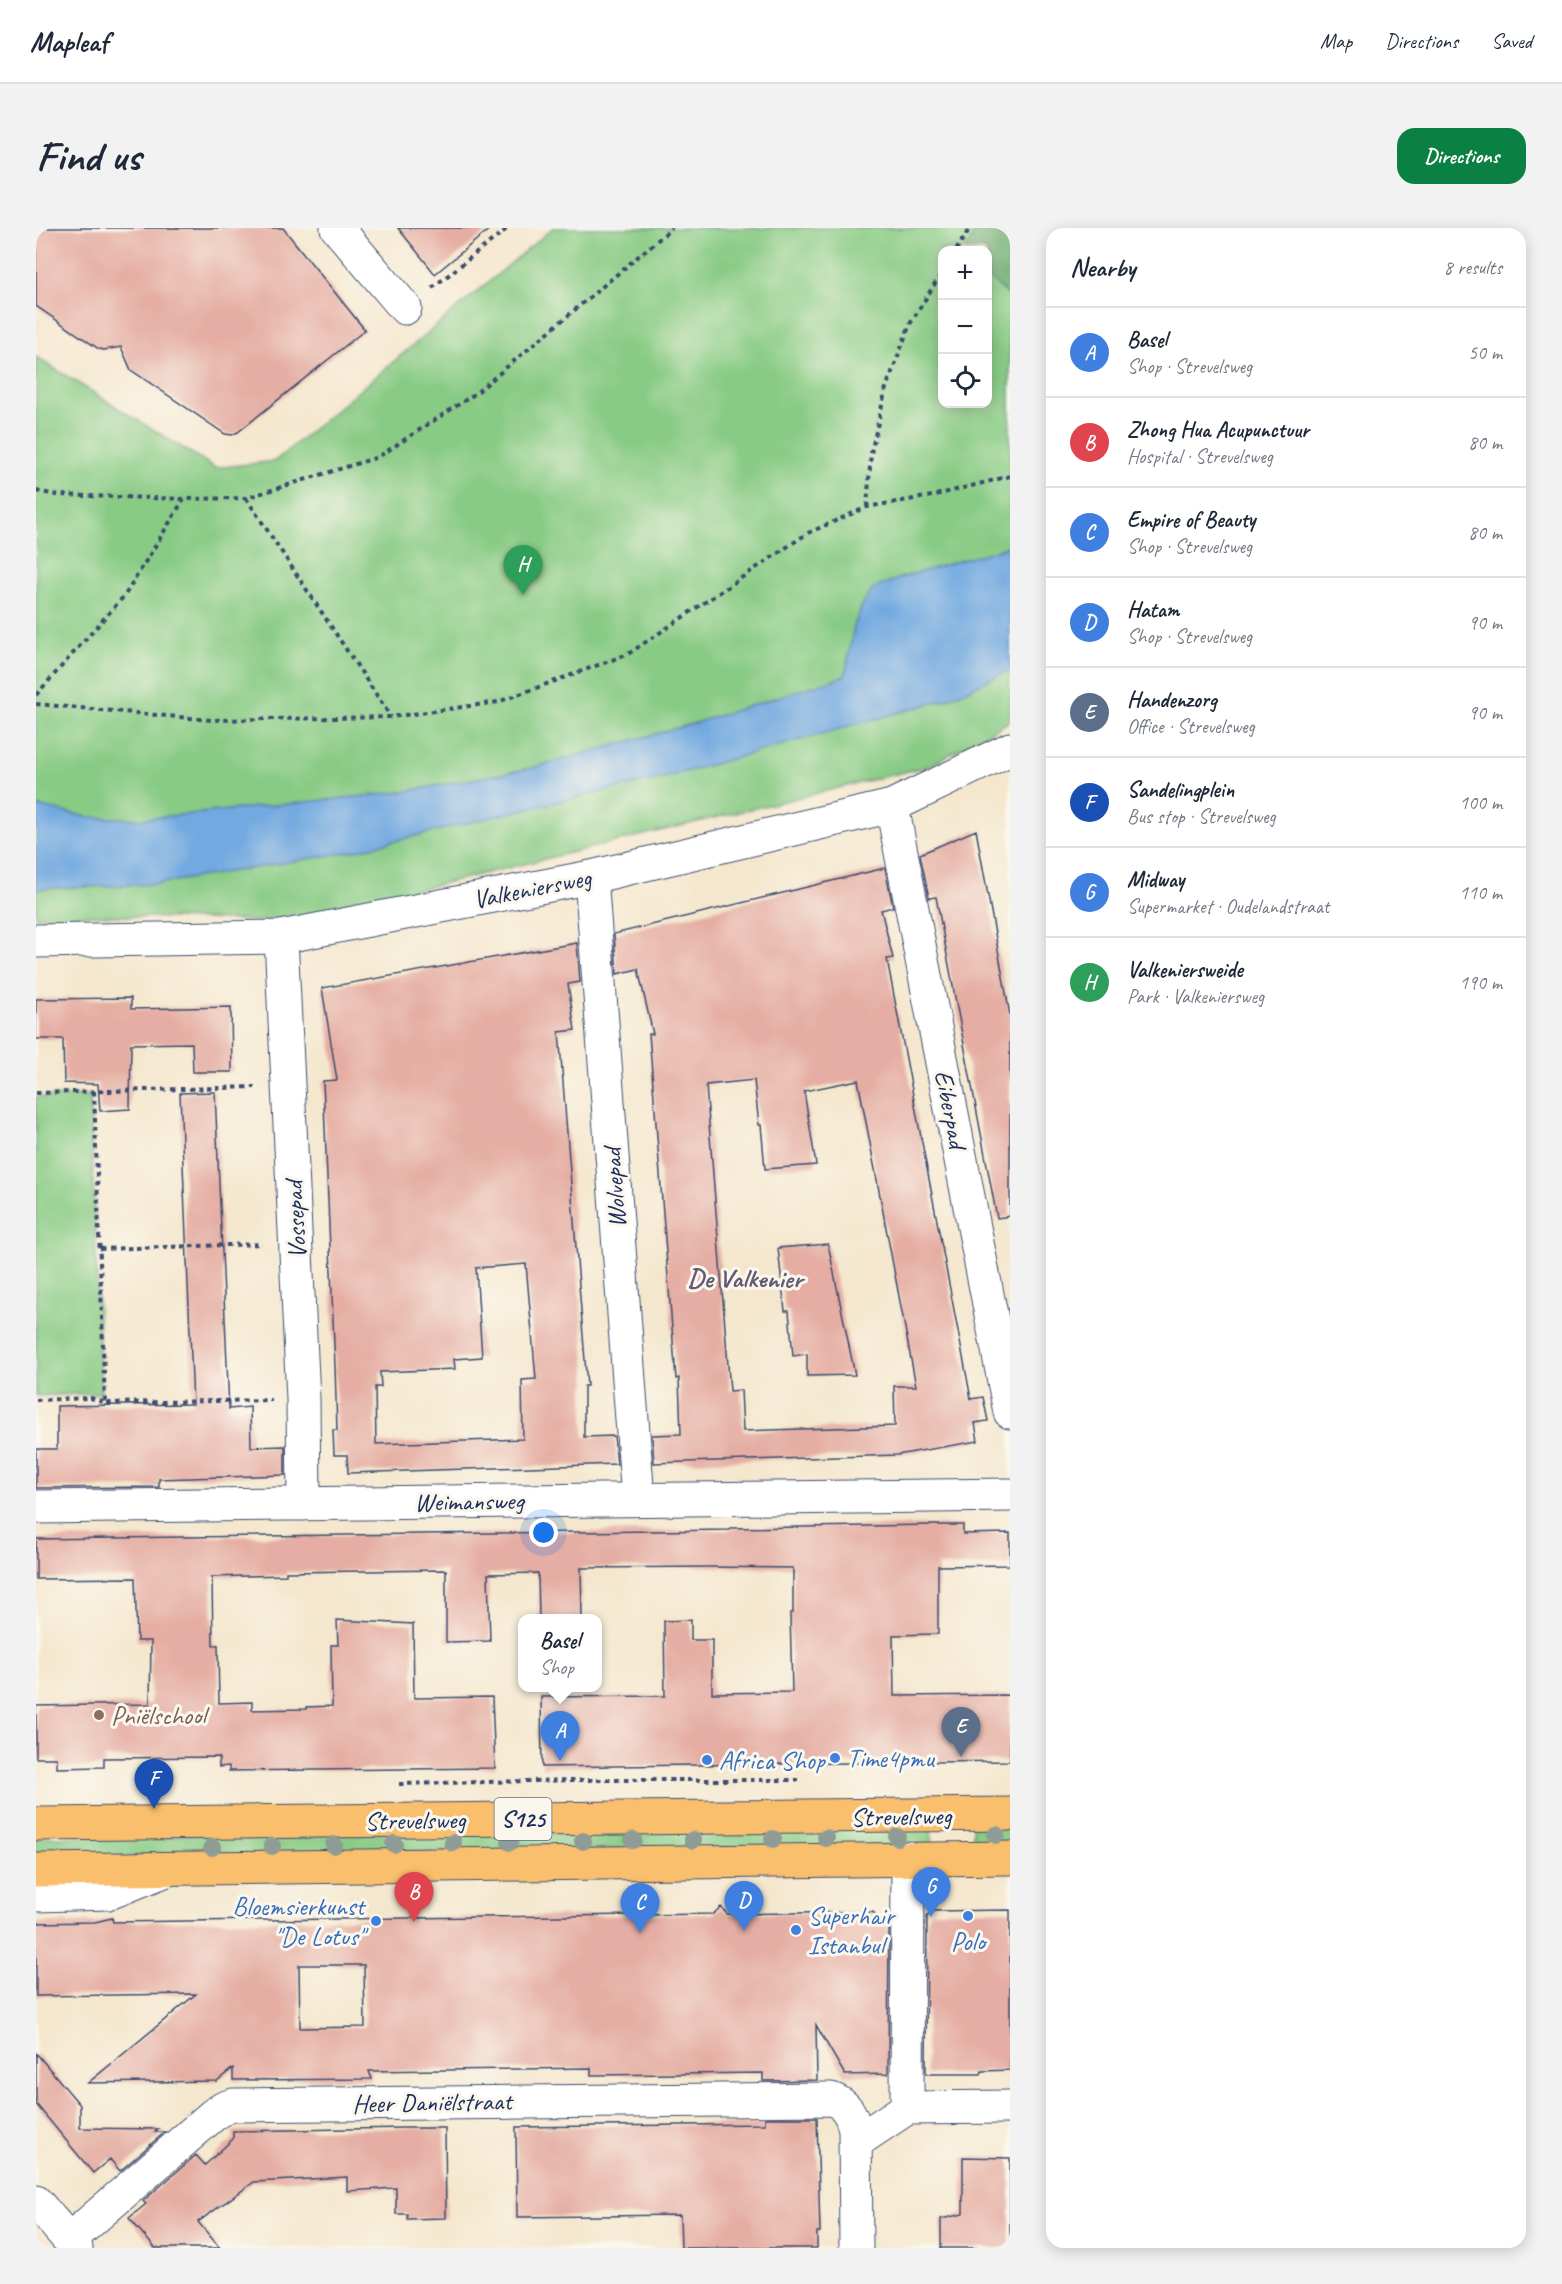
<!DOCTYPE html>
<html lang="en">
<head>
<meta charset="utf-8">
<style>
  :root { --surface:#fff; --page:#f2f2f3; --text:#1f2937; --muted:#747a83; --line:#e0e1e3; --accent:#0b8043 }
  body { margin:0; font-family:Caveat,sans-serif; background:var(--page); color:var(--text) }
  .controls { position:absolute; right:18px; top:18px; display:grid; overflow:hidden; border-radius:12px; box-shadow:0 3px 15px #0003 }
  .controls button { width:54px; height:54px; display:grid; place-items:center; padding:0; border:0; border-bottom:2px solid var(--line); background:var(--surface); color:var(--text); font:30px sans-serif }
  .you { position:absolute; left:508px; top:1305px; width:21px; height:21px; margin:-15px; border:4px solid #fff; border-radius:50%; background:#1a73e8; box-shadow:0 0 0 9px #1a73e833 }
  .badge { display:grid; place-items:center; width:39px; height:39px; border-radius:50%; background:var(--accent); color:#fff; font-size:20px; font-weight:700 }
  .pin { position:absolute; translate:-50% -50px; filter:drop-shadow(0 2px 3px #0008) }
  .pin::after { content:''; position:absolute; top:32px; width:21px; height:18px; background:inherit; clip-path:polygon(0 0,100% 0,50% 100%) }
  .popup { position:absolute; left:482px; top:1386px; width:84px; height:78px; box-sizing:border-box; display:grid; place-content:center; border-radius:12px; background:var(--surface); filter:drop-shadow(0 2px 4px #0005); font-size:20px; white-space:nowrap; color:var(--muted) }
  .popup b { font-size:22px; color:var(--text) }
  .popup::after { content:''; position:absolute; left:50%; top:100%; margin-left:-12px; border:12px solid transparent; border-top-color:var(--surface) }
  .list { margin:0; padding:0; list-style:none }
  h2 { display:flex; justify-content:space-between; align-items:center; height:78px; margin:0; padding:0 24px; font-size:26px }
  h2 small { font-size:20px; font-weight:400; color:var(--muted) }
  .list li { display:grid; grid-template-columns:39px 1fr auto; gap:18px; align-items:center; box-sizing:border-box; height:90px; padding:0 24px; border-top:2px solid var(--line) }
  .list b { display:block; font-size:22px; white-space:nowrap }
  .list p { margin:0; font-size:20px; white-space:nowrap; color:var(--muted) }
  .list em { font-size:20px; font-style:normal; color:var(--muted) }
  .icon { flex:none; width:33px; height:33px; fill:none; stroke:currentColor; stroke-width:2; stroke-linecap:round; stroke-linejoin:round }
  .map { position:relative; flex:none; width:974px; height:2020px; overflow:hidden; border-radius:18px }
  header { display:flex; align-items:center; gap:36px; box-sizing:border-box; height:84px; padding:0 30px; background:var(--surface); border-bottom:2px solid var(--line) }
  header strong { font-size:28px }
  nav { display:flex; gap:33px; margin-inline-start:auto; font-size:21px }
  .intro { display:flex; align-items:center; justify-content:space-between; box-sizing:border-box; height:144px; padding:0 36px }
  h1 { margin:0; font-size:42px }
  .button { padding:15px 27px; border-radius:18px; background:var(--accent); color:#fff; font-size:21px; font-weight:700 }
  main { display:flex; gap:36px; padding:0 36px }
  aside { flex:1; background:var(--surface); border-radius:18px; box-shadow:0 3px 15px #0003 }
  .map>svg:first-child { display:block }
</style>
</head>
<body>
<header>
<strong>Mapleaf</strong>
<nav><a>Map</a><a>Directions</a><a>Saved</a></nav>
</header>
<div class="intro"><h1>Find us</h1><a class="button">Directions</a></div>
<main>
<div class="map">
<svg width="974" height="2020" viewBox="0 0 974 2020">
  <rect width="100%" height="100%" fill="#fbf7ec"/>
  <filter id="ink" filterUnits="userSpaceOnUse"><feTurbulence type="fractalNoise" baseFrequency=".0167" numOctaves="2"/><feDisplacementMap in="SourceGraphic" scale="12" xChannelSelector="R" yChannelSelector="G"/><feConvolveMatrix kernelMatrix="1 2 1 2 8 2 1 2 1" color-interpolation-filters="sRGB"/></filter>
  <filter id="wash" filterUnits="userSpaceOnUse"><feTurbulence type="fractalNoise" baseFrequency=".008" numOctaves="4" result="noise"/><feDisplacementMap in="SourceGraphic" scale="24" xChannelSelector="R" yChannelSelector="G"/><feGaussianBlur stdDeviation="1.35" result="paint"/><feColorMatrix in="noise" values="0 0 0 0 0 0 0 0 0 0 0 0 0 0 0 0 0 1.4 0 .05"/><feComposite in="paint" operator="in"/></filter>
  <g filter="url(#wash)">
    <rect width="100%" height="100%" fill="#f4e7ce"/>
    <!-- green -->
    <path fill="#88cb84" stroke="#527d71" stroke-width="1.5" fill-rule="evenodd" d="M517 0H974V493L893 538 248 694 48 687 0 689V129L179 240 239 233ZM906 22H951V176H906Z
      M54 867 65 1165 0 1168V869Z
      M937 1598H974V1615L937 1616Z
      M895 1599 896 1617 0 1630V1609Z"/>
    <!-- forest -->
    <path fill="#6eaf72" stroke="#446f68" stroke-width="1.5" d="M941 0H974V68L952 49 951 22H930Z"/>
    <!-- water -->
    <path fill="#72a9e0" stroke="#466c9f" stroke-width="1.5" d="M974 318V442L911 471 753 515 627 550 460 588 319 623 121 656 0 661V578L52 589 105 591 367 564 496 540 659 495 809 448 818 398 827 375 837 361 867 349Z"/>
    <g id="blocks">
      <!-- building -->
      <path fill="#e5ada3" fill-rule="evenodd" d="M0 0H247L329 102 202 204 196 207 189 206 95 142 85 119 68 122 63 121 0 78Z
        M362 0H455L399 46Z
        M940 602 974 787V988L961 990 900 669 893 670 884 626Z
        M849 640 857 679 845 682 857 730 851 731 935 1171 947 1169 952 1193 939 1195 942 1213 861 1227 618 1235 616 1207 645 1206 643 1150 640 1151 613 806H617L602 741 581 746 578 706ZM718 852 723 897H725L729 941 780 937 768 863 822 852 880 1158H858L859 1198 707 1203 705 1162 694 1163 670 857Z
        M541 715 544 754 532 756 539 802 523 804 551 1158H548V1209L578 1208 581 1236 312 1245 311 1227H298L297 1202H301L299 1139 287 853 301 852 286 760ZM490 1036 500 1151 486 1152 487 1211 340 1216 339 1159H345L344 1144 419 1141 418 1131 446 1129 440 1040Z
        M95 770V781L195 779 196 844H157L156 815 95 816 94 881 64 883 62 856 28 855 27 811H0V771Z
        M179 864 193 1181 214 1179 215 1219 249 1218V1247L123 1251V1259L0 1260V1221H21V1178L157 1176 144 865Z
        M792 1016 819 1147 771 1148V1126L757 1128 753 1083H749L742 1020Z
        M897 1297H927V1306L974 1305V1337L902 1338V1406L857 1407 858 1468 974 1467V1533L506 1539 505 1469 629 1468 628 1393 655 1392V1412H676V1465L756 1464 754 1385H757V1340L672 1339 545 1340 546 1390H503L502 1345 452 1346 454 1413 410 1414V1342L250 1344V1347L176 1349 177 1417H182L183 1475 216 1474V1482L270 1481V1479L296 1478 295 1417H302L301 1392 377 1396 378 1470 456 1469 459 1540 193 1543V1538L183 1539V1529L68 1530V1539L21 1540V1530H0V1478L114 1476 115 1413H101L99 1350 0 1351V1311L694 1302V1300Z
        M685 1679 691 1686 837 1684 853 1701 852 1846 809 1847 780 1797 781 1852 727 1853V1845L555 1847V1840L333 1843 336 1851 197 1852V1840L181 1853 52 1855 160 1766 0 1768V1695L59 1694 76 1690 77 1694 677 1686ZM263 1737H328L329 1799 264 1800Z
        M974 1682V1842L946 1843 945 1846H890L891 1689 895 1683Z
        M0 1825 44 1877V1900L122 1901 119 1904H129L84 1943 74 1931 57 1945 0 1876Z
        M729 1890H781L784 2004H781V2020H645L644 1987 481 1989 480 1899 729 1896Z
        M370 1900H409L410 1990 371 1991V1986H360V1960L311 1963V1949L218 1954 162 1994 184 2020H119L93 1990 110 1976 107 1973 160 1927 169 1937 197 1911V1903Z
        M927 1929 974 1930V2020H905V1991L927 1986Z"/>
    </g>
  </g>
  <g filter="url(#ink)">
    <use href="#blocks" fill-opacity="0" stroke="#3c4b6f" stroke-width="1.5"/>
    <g fill="none" stroke-linecap="round" stroke-linejoin="round">
      <!-- minor casing -->
      <g stroke="#3c4b6f" stroke-width="35">
        <path id="minor" d="M301 0 369 80
          M856 578 974 1184
          M555 649 602 1271
          M245 709 267 1171 268 1276
          M0 713 245 709 555 649 856 578 974 521
          M0 1279 974 1267
          M0 1667 73 1665 133 1641
          M871 1880 872 1630
          M820 1914 871 1880 974 1879
          M0 1974 40 2020
          M33 2012 177 1887 188 1880 197 1877 795 1871C811 1876 815 1886 819 1901L820 2020"/>
      </g>
      <!-- major casing -->
      <g stroke="#3c4b6f" stroke-width="35">
        <path id="major" d="M0 1596 974 1586
          M0 1642 974 1630"/>
      </g>
      <!-- path -->
      <path stroke="#3c4b6f" stroke-width="4" stroke-dasharray="4.5 4.5" stroke-linecap="butt" d="M920 22 934 0
        M396 60 472 0
        M0 263 21 267 148 271 210 270 342 229 440 165 636 0
        M210 270 355 489
        M831 279 835 225 850 160 874 96 906 44
        M0 467 89 367 148 271
        M0 476 175 492 355 489 462 474 592 426 772 305 831 279 896 268 974 248
        M58 863 69 1175
        M0 865 219 859
        M64 1021 226 1016
        M0 1172 55 1170 69 1175 236 1172
        M363 1556 537 1552H763"/>
      <!-- minor -->
      <use href="#minor" stroke="#fff" stroke-width="33"/>
      <!-- major -->
      <use href="#major" stroke="#f9bf6c" stroke-width="33"/>
    </g>
    <!-- trees -->
    <g fill="#8f9c96">
      <circle cx="960" cy="1607" r="9"/>
      <circle cx="861" cy="1609" r="9"/>
      <circle cx="790" cy="1610" r="9"/>
      <circle cx="737" cy="1611" r="9"/>
      <circle cx="597" cy="1612" r="9"/>
      <circle cx="657" cy="1612" r="9"/>
      <circle cx="547" cy="1613" r="9"/>
      <circle cx="474" cy="1614" r="9"/>
      <circle cx="417" cy="1615" r="9"/>
      <circle cx="358" cy="1616" r="9"/>
      <circle cx="298" cy="1617" r="9"/>
      <circle cx="236" cy="1618" r="9"/>
      <circle cx="176" cy="1619" r="9"/>
    </g>
  </g>
  <!-- markers -->
  <circle fill="#8d6e63" stroke="#fbf7ec" stroke-width="2" cx="63" cy="1487" r="6"/>
  <g fill="#3f7fe0" stroke="#fbf7ec" stroke-width="2">
    <circle cx="799" cy="1530" r="6"/>
    <circle cx="671" cy="1532" r="6"/>
    <circle cx="932" cy="1688" r="6"/>
    <circle cx="340" cy="1693" r="6"/>
    <circle cx="760" cy="1702" r="6"/>
  </g>
  <g text-anchor="middle" stroke-width="6" stroke-linejoin="round" paint-order="stroke">
    <!-- shield labels -->
    <rect fill="#fbf7ec" stroke="#5e6b89" stroke-width="1.5" x="458.5" y="1570" width="57" height="42" rx="4.5"/>
    <g font-size="24" font-weight="bold" fill="#1b2f5e">
      <text x="487" y="1599">S125</text>
    </g>
    <!-- street labels -->
    <g font-size="26" fill="#1b2f5e" stroke="#fbf7ec">
      <text transform="translate(496 660) rotate(-11)" y="9">Valkeniersweg</text>
      <text transform="translate(915 881) rotate(79)" y="9">Eiberpad</text>
      <text transform="translate(578 960) rotate(-94)" y="9">Wolvepad</text>
      <text transform="translate(259 992) rotate(-93)" y="9">Vossepad</text>
      <text transform="translate(433 1273) rotate(-1)" y="9">Weimansweg</text>
      <text transform="translate(865 1588) rotate(-1)" y="9">Strevelsweg</text>
      <text transform="translate(379 1592) rotate(-1)" y="9">Strevelsweg</text>
      <text transform="translate(396 1874) rotate(-1)" y="9">Heer Daniëlstraat</text>
    </g>
    <!-- education labels -->
    <g font-size="26" fill="#785e54" stroke="#fbf7ec" text-anchor="start">
      <text x="75" y="1496">Pniëlschool</text>
    </g>
    <!-- shop labels -->
    <g font-size="26" fill="#366cbe" stroke="#fbf7ec" text-anchor="start">
      <text x="811" y="1539">Time4pmu</text>
      <text x="683" y="1541">Africa Shop</text>
      <text x="328" y="1687" text-anchor="end">Bloemsierkunst<tspan x="328" dy="30">"De Lotus"</tspan></text>
      <text x="772" y="1696">Superhair<tspan x="772" dy="30">Istanbul</tspan></text>
      <text x="932" y="1722" text-anchor="middle">Polo</text>
    </g>
    <!-- neighbourhood labels -->
    <g font-size="27" font-weight="bold" fill="#625b76" stroke="#fbf7ec">
      <text x="709" y="1059">De Valkenier</text>
    </g>
  </g>
</svg>
<div class="controls">
<button>+</button>
<button>−</button>
<button><svg class="icon" aria-label="locate" viewBox="0 0 24 24"><circle cx="12" cy="12" r="6"/><path d="M12 2v4M12 18v4M2 12h4M18 12h4"/></svg></button>
</div>
<div class="you"></div>
<div class="pin badge" style="left:524px;top:1533px;background:#3f7fe0">A</div>
<div class="popup"><b>Basel</b>Shop</div>
<div class="pin badge" style="left:378px;top:1694px;background:#e0444e">B</div>
<div class="pin badge" style="left:604px;top:1705px;background:#3f7fe0">C</div>
<div class="pin badge" style="left:708px;top:1703px;background:#3f7fe0">D</div>
<div class="pin badge" style="left:925px;top:1529px;background:#5c6f8a">E</div>
<div class="pin badge" style="left:118px;top:1581px;background:#1a4fb4">F</div>
<div class="pin badge" style="left:895px;top:1689px;background:#3f7fe0">G</div>
<div class="pin badge" style="left:487px;top:367px;background:#2e9e5b">H</div>
</div>
<aside>
<h2>Nearby<small>8 results</small></h2>
<ul class="list">
<li><span class="badge" style="background:#3f7fe0">A</span><div><b>Basel</b><p>Shop · Strevelsweg</p></div><em>50 m</em></li>
<li><span class="badge" style="background:#e0444e">B</span><div><b>Zhong Hua Acupunctuur</b><p>Hospital · Strevelsweg</p></div><em>80 m</em></li>
<li><span class="badge" style="background:#3f7fe0">C</span><div><b>Empire of Beauty</b><p>Shop · Strevelsweg</p></div><em>80 m</em></li>
<li><span class="badge" style="background:#3f7fe0">D</span><div><b>Hatam</b><p>Shop · Strevelsweg</p></div><em>90 m</em></li>
<li><span class="badge" style="background:#5c6f8a">E</span><div><b>Handenzorg</b><p>Office · Strevelsweg</p></div><em>90 m</em></li>
<li><span class="badge" style="background:#1a4fb4">F</span><div><b>Sandelingplein</b><p>Bus stop · Strevelsweg</p></div><em>100 m</em></li>
<li><span class="badge" style="background:#3f7fe0">G</span><div><b>Midway</b><p>Supermarket · Oudelandstraat</p></div><em>110 m</em></li>
<li><span class="badge" style="background:#2e9e5b">H</span><div><b>Valkeniersweide</b><p>Park · Valkeniersweg</p></div><em>190 m</em></li>
</ul>
</aside>
</main>
</body>
</html>
